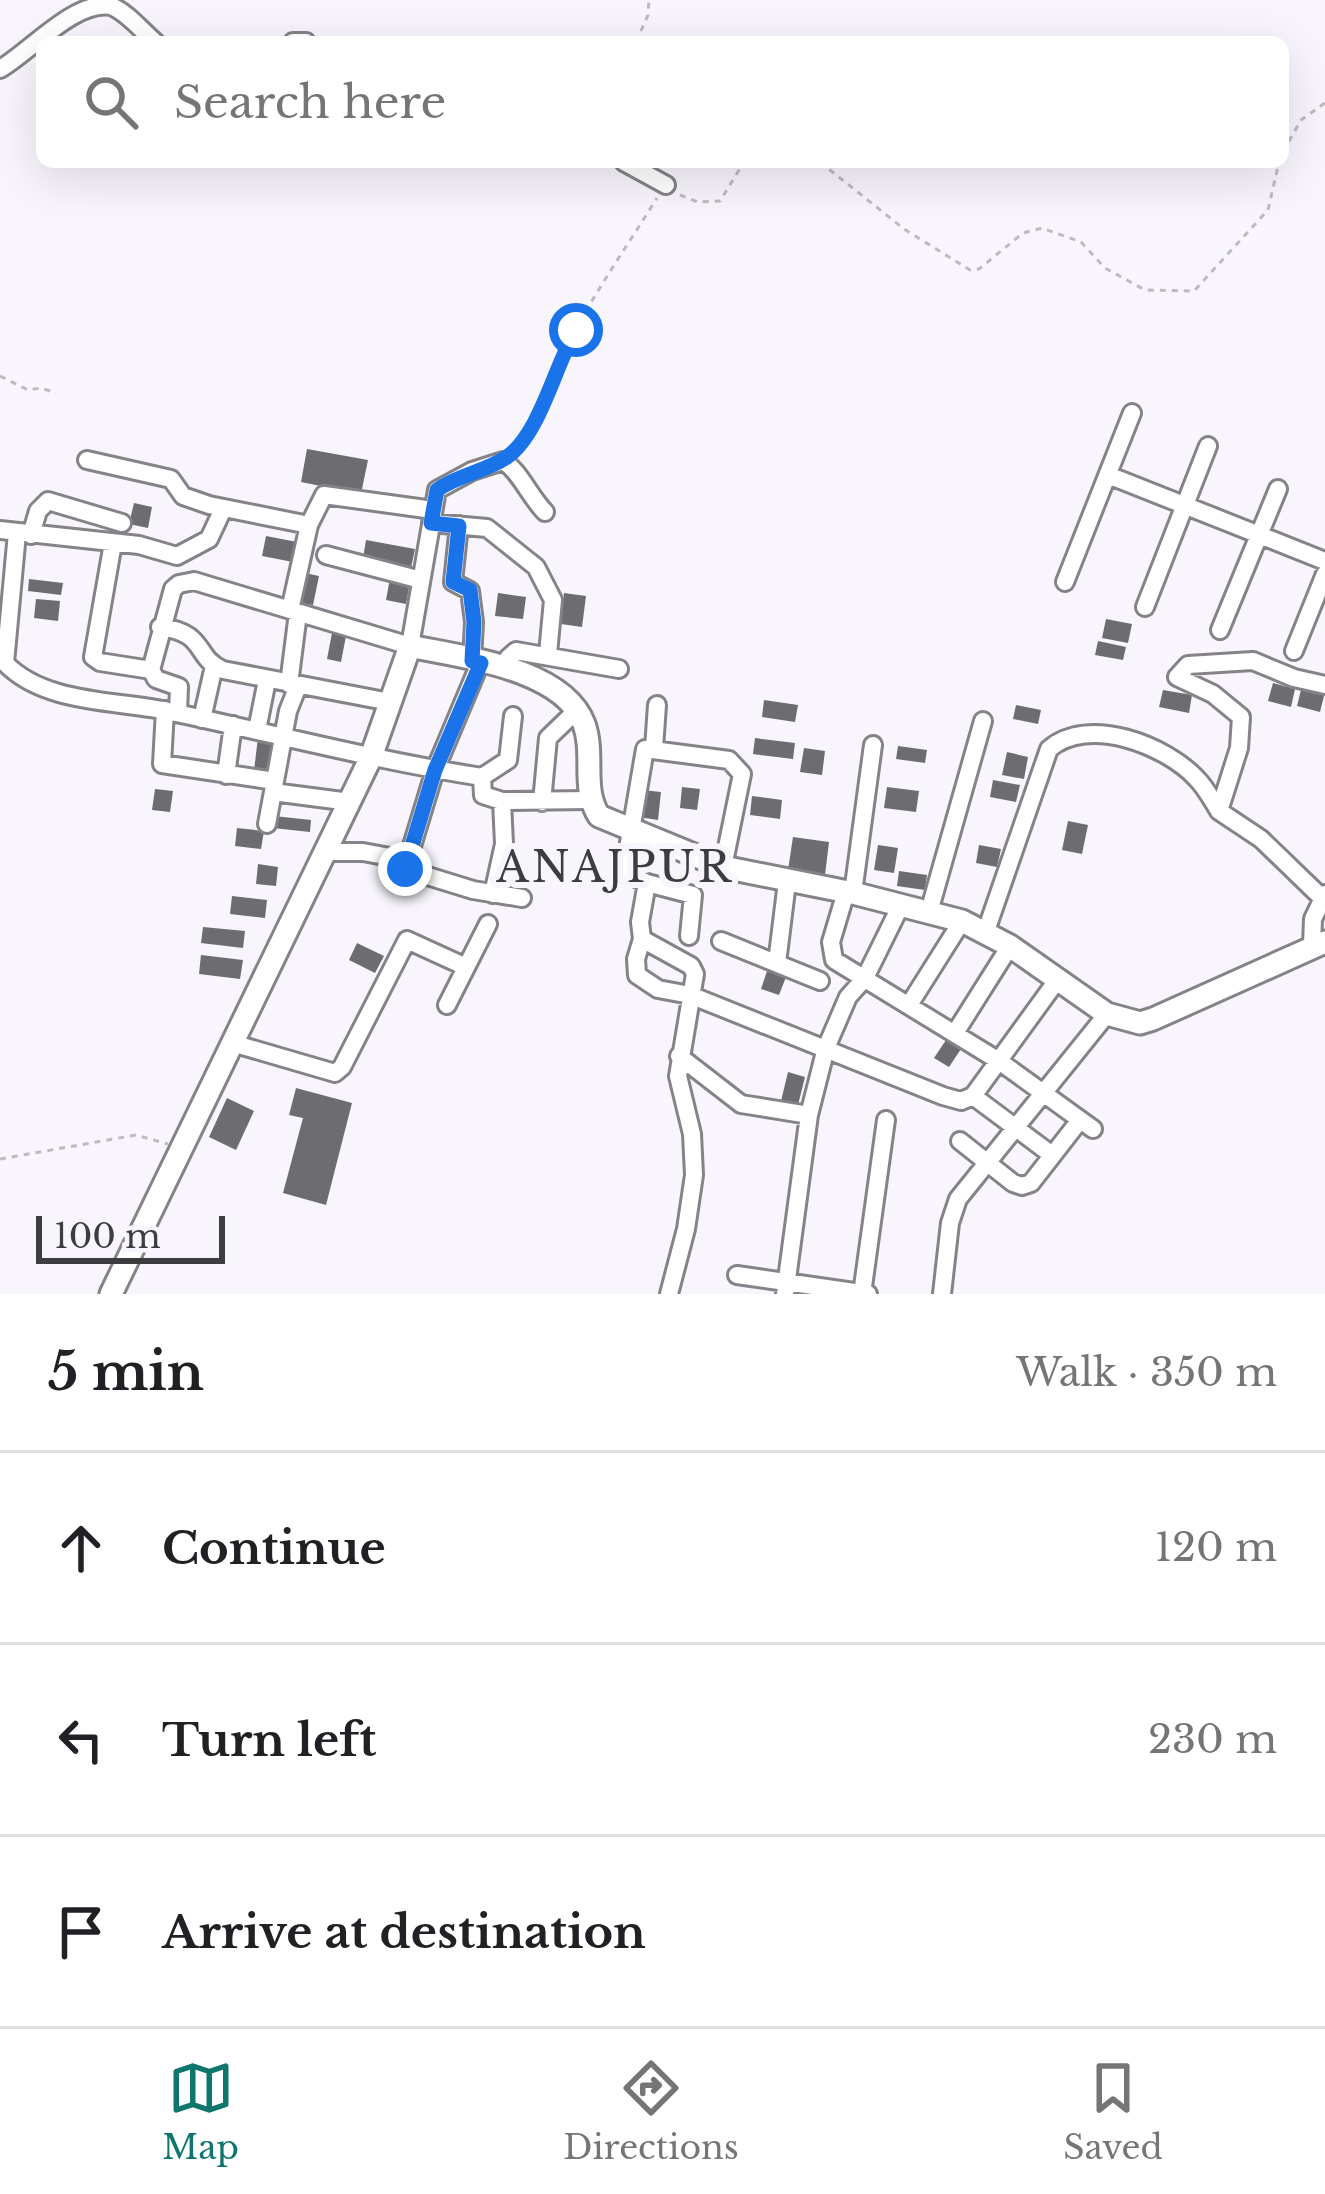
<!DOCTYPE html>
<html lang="en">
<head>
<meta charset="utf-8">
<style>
  :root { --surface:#fff; --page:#f6f6f6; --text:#202124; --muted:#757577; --line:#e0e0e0; --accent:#0f766e }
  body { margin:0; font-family:"Libre Baskerville",serif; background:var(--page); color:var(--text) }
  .scale { position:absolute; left:36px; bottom:30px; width:189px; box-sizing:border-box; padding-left:12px; border:6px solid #3d3c3f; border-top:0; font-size:33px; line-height:42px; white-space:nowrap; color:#3d3c3f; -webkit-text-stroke:9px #f8f6fc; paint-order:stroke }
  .stop { position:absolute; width:36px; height:36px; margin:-27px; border:9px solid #1a73e8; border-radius:50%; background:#fff }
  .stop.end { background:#1a73e8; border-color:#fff; box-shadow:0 3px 12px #0008 }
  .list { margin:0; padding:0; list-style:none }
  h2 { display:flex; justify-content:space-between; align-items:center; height:156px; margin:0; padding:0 48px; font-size:51px }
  h2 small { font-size:39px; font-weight:400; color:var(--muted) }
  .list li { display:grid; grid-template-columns:78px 1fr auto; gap:36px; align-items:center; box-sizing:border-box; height:192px; padding:0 48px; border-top:3px solid var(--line) }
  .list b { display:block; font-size:45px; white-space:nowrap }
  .list em { font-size:39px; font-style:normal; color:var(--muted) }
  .icon { flex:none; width:66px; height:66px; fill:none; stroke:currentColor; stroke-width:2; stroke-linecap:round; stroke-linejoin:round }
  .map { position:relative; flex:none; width:1325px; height:1294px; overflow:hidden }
  .search { position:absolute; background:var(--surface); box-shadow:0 12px 48px #0002; left:36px; right:36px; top:36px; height:132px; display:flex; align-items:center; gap:30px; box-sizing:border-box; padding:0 42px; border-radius:18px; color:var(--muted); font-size:45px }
  .sheet { height:732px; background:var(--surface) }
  nav { display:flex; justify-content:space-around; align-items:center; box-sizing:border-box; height:168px; border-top:3px solid var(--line); background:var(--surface); font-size:33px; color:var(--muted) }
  nav a { display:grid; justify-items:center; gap:6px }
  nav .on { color:var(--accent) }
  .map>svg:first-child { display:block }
</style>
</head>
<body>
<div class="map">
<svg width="1325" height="1294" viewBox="0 0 1325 1294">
  <rect width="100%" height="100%" fill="#f8f6fc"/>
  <!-- building -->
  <path fill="#6d6c70" d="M307 449 368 460 361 494 301 482Z
    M134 503 152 507 148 528 129 524Z
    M266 536 297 542 293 562 262 556Z
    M366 540 415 549 411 568 363 558Z
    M305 573 319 576 313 605 300 603Z
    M390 578 410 582 406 604 386 600Z
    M29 579 63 583 61 595 28 591Z
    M498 593 526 597 523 619 495 616Z
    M564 593 586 596 582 627 561 624Z
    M36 599 60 601 58 621 34 618Z
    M1106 619 1132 624 1128 643 1102 638Z
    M332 633 346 636 341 662 327 659Z
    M1098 641 1126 647 1123 660 1095 655Z
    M1273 683 1295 689 1291 707 1268 701Z
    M1302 686 1325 692 1320 712 1297 706Z
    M1163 690 1192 695 1189 713 1159 707Z
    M764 700 798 705 795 722 762 717Z
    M1016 705 1041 710 1038 724 1013 719Z
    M258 737 273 739 269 773 254 771Z
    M755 738 795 743 793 759 753 754Z
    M898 746 927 750 925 763 896 759Z
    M804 748 825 751 822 775 800 772Z
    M1007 752 1028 757 1024 779 1002 775Z
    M993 780 1020 785 1016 802 990 797Z
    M682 787 700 789 697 810 680 808Z
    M887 787 919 791 916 812 884 808Z
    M155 789 173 791 170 812 152 810Z
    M642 790 661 792 658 820 638 817Z
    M752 796 782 800 780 819 750 815Z
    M274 816 311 820 310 832 273 828Z
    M1068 821 1088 825 1082 854 1062 850Z
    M237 828 264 831 261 849 235 846Z
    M793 837 829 842 825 875 788 870Z
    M878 845 898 848 894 873 874 870Z
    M979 845 1001 849 997 867 976 863Z
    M258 864 278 867 276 886 256 884Z
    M899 871 927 875 925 890 897 886Z
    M232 896 267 900 265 918 230 914Z
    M203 927 245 931 243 948 201 943Z
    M357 943 384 956 375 973 349 960Z
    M201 955 243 960 240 979 199 974Z
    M767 971 786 977 779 995 761 989Z
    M946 1040 961 1049 949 1067 934 1058Z
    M788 1072 805 1077 798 1105 781 1101Z
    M296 1088 352 1103 326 1205 283 1193 303 1118 289 1115Z
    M227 1098 254 1111 236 1150 209 1137Z"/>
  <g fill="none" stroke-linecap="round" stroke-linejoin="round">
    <!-- minor casing -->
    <g stroke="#858388" stroke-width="22">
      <path id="minor" d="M293 42H306
        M0 69C30 52 74 0 111 6 127 12 142 31 155 42
        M624 162 666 185
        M87 460 171 479 183 496 209 505 309 525
        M1108 475 1325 561
        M431 523 487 528 536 567 553 600 548 654
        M459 525 453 582 470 591 474 622 472 661
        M0 530 139 545 177 556 209 539 223 509
        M17 533 5 663C45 705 120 700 172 712 275 734 378 761 482 777L508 760 513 716
        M31 535 38 511 48 501 122 523
        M113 543 93 657 100 662 151 670 156 679 179 687 178 713
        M326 555 421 580
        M1065 582 1132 413
        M1145 607 1208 446
        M290 610 309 525 324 495 433 510
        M160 627C208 633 193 657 223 670L390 702
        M1220 630 1278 489
        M1294 651 1325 574
        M480 663 435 770 405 869 473 890 522 898
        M507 668 508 658 516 651 619 669
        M151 670 173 589 179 584 194 581 410 646 437 490 472 471 503 461C519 470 530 497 545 512
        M289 684 298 613
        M165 710 162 764 275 781
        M202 719 214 666
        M257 730 267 680
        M654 748 657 705
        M226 775 233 725
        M482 777 483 795 502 801 504 844 493 894
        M273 792 350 802
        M502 801 589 800
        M542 802 548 738 576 711
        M267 824 288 711 298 686
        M325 852H363L406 860
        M647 883 693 895 689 936
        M846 892 831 942 834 960 999 1061 1093 1129
        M853 893 873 745
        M1322 898 1261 839 1219 811 1239 748 1241 717 1213 694 1177 677 1188 665 1253 661 1294 678 1325 685
        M929 912 983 721
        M986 931 1049 749C1088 715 1166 745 1197 779 1206 788 1212 800 1219 811
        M642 939 636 959 637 975 658 989 690 995 943 1096 961 1101 973 1096 1052 1155
        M721 941 820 981
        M1312 945 1313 919 1325 894
        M777 963 787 882
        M447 1005 488 924
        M909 1005 962 921
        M955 1033 1010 946
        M232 1043 335 1073 342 1067 407 940 466 967
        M679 1056 741 1104 809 1115
        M973 1096 1058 979
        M960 1141 1013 1183 1022 1186 1031 1183 1080 1120
        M737 1275 868 1294
        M669 1294 686 1229 694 1175 692 1134 678 1076 695 974 691 966 642 939 640 922 647 883 630 875 625 866 645 749 729 760 742 774 723 867
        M785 1294 809 1115 826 1048 848 997 865 978 901 905
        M862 1294 886 1120
        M942 1294 950 1223 958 1199 1107 1014"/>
    </g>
    <!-- major casing -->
    <g stroke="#858388" stroke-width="27">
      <path id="major" d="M111 1294 371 757 410 646C461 657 563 668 584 724 595 755 581 788 599 816L723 867 853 893 962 921 1010 946 1107 1014 1140 1023 1153 1019 1325 942"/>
    </g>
    <!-- path -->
    <path stroke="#bdbbc0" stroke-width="3" stroke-dasharray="6 6" stroke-linecap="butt" d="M636 42 648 15 649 0
      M1283 152 1301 120 1325 103
      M820 162 904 229 970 270 979 269 1023 233 1042 228 1081 242 1105 268 1145 290 1194 291 1268 210 1279 162
      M680 195 698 202 720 201 744 162
      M0 376 28 390 41 388 56 393
      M514 450C539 421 546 383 564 350 592 297 625 249 657 198
      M0 1159 136 1135 168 1144"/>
    <!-- minor -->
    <use href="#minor" stroke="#fff" stroke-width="16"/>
    <!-- major -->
    <use href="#major" stroke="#fff" stroke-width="21"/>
  </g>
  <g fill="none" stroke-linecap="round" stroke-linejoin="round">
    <!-- route -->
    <path stroke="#1a73e8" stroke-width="15" d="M405 869 435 770 481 663 472 661 474 622 470 590 453 582 459 526 431 523 437 490C458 475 487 471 507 457 540 434 555 365 576 330"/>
  </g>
  <g text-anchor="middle" stroke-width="12" stroke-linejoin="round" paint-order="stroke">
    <!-- quarter labels -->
    <g font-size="42" letter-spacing="3" fill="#3d3c3f" stroke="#f8f6fc">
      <text x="615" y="882">ANAJPUR</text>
    </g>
  </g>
</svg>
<div class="scale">100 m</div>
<div class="stop" style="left:576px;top:330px"></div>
<div class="stop end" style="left:405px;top:869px"></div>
<div class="search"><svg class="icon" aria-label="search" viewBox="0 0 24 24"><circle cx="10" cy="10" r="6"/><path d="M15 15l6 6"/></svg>Search here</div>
</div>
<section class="sheet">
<h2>5 min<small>Walk · 350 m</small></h2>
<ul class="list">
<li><svg class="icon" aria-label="ahead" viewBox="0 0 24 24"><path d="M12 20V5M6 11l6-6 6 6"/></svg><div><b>Continue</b></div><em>120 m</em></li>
<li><svg class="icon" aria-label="left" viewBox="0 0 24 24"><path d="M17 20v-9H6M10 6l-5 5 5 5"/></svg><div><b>Turn left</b></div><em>230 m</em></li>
<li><svg class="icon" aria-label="arrive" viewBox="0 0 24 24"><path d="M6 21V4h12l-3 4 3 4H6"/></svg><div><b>Arrive at destination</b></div></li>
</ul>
</section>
<nav>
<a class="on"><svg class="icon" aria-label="map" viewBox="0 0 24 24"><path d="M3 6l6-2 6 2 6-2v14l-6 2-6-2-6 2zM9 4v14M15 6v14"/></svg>Map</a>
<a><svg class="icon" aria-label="directions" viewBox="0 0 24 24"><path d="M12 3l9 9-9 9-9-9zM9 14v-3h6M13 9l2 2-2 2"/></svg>Directions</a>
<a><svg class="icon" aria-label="saved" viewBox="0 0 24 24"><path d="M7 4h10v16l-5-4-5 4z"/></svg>Saved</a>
</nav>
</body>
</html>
